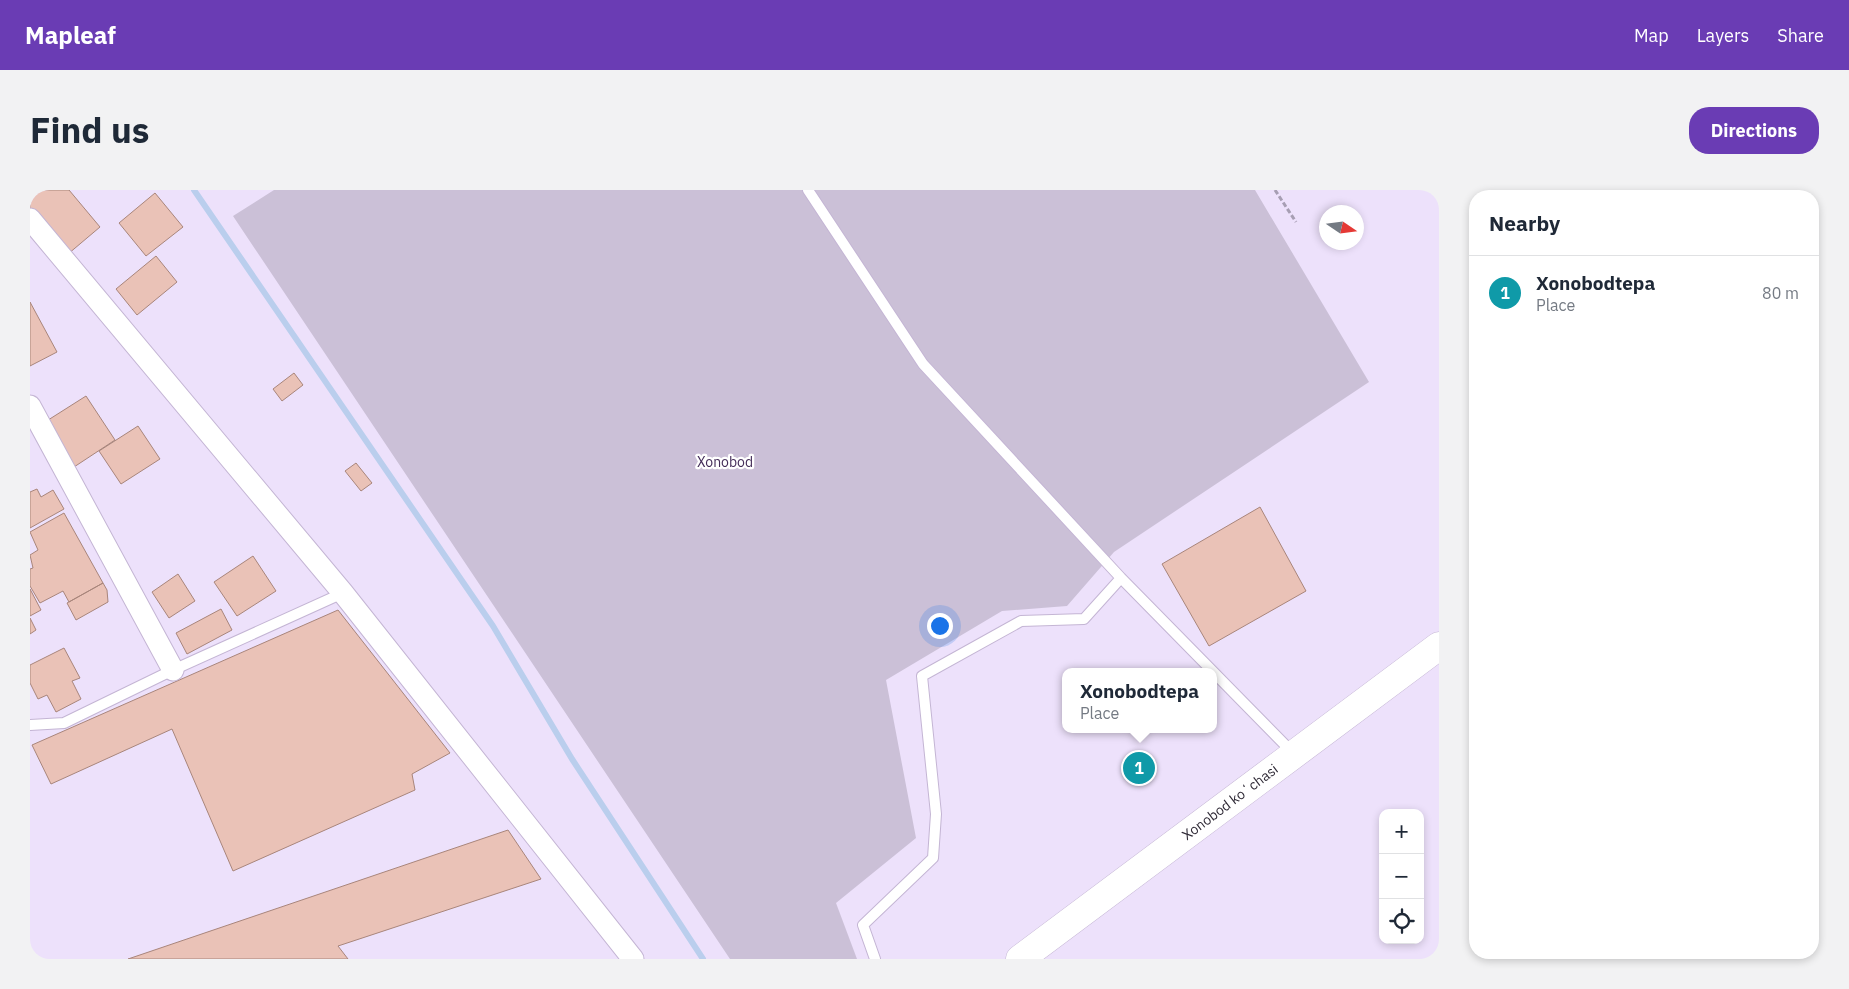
<!DOCTYPE html>
<html lang="en">
<head>
<meta charset="utf-8">
<style>
  :root { --surface:#fff; --page:#f2f2f3; --text:#1f2937; --muted:#747a83; --line:#e0e1e3; --accent:#6a3cb4 }
  body { margin:0; font-family:"IBM Plex Sans",sans-serif; background:var(--page); color:var(--text) }
  .controls { position:absolute; right:15px; bottom:15px; display:grid; overflow:hidden; border-radius:10px; box-shadow:0 2px 8px #0003 }
  .controls button { width:45px; height:45px; display:grid; place-items:center; padding:0; border:0; border-bottom:1px solid var(--line); background:var(--surface); color:var(--text); font:25px sans-serif }
  .compass { position:absolute; left:1289px; top:15px; width:45px; height:45px; border-radius:50%; background:var(--surface); box-shadow:0 2px 8px #0003; rotate:103deg }
  .you { position:absolute; left:909px; top:435px; width:18px; height:18px; margin:-12px; border:4px solid #fff; border-radius:50%; background:#1a73e8; box-shadow:0 0 0 8px #1a73e833 }
  .badge { display:grid; place-items:center; width:32px; height:32px; border-radius:50%; background:var(--accent); color:#fff; font-size:16px; font-weight:700 }
  .pin { position:absolute; translate:-50% -50%; border:2px solid #fff; box-shadow:0 1px 5px #0006 }
  .popup { position:absolute; left:1032px; top:478px; width:155px; height:65px; box-sizing:border-box; display:grid; place-content:center; border-radius:10px; background:var(--surface); filter:drop-shadow(0 1px 4px #0005); font-size:16px; white-space:nowrap; color:var(--muted) }
  .popup b { font-size:19px; color:var(--text) }
  .popup::after { content:''; position:absolute; left:50%; top:100%; margin-left:-10px; border:10px solid transparent; border-top-color:var(--surface) }
  .list { margin:0; padding:0; list-style:none }
  h2 { display:flex; justify-content:space-between; align-items:center; height:65px; margin:0; padding:0 20px; font-size:21px }
  h2 small { font-size:16px; font-weight:400; color:var(--muted) }
  .list li { display:grid; grid-template-columns:32px 1fr auto; gap:15px; align-items:center; box-sizing:border-box; height:75px; padding:0 20px; border-top:1px solid var(--line) }
  .list b { display:block; font-size:19px; white-space:nowrap }
  .list p { margin:0; font-size:16px; white-space:nowrap; color:var(--muted) }
  .list em { font-size:16px; font-style:normal; color:var(--muted) }
  .icon { flex:none; width:28px; height:28px; fill:none; stroke:currentColor; stroke-width:2; stroke-linecap:round; stroke-linejoin:round }
  .map { position:relative; flex:none; width:1409px; height:769px; overflow:hidden; border-radius:20px }
  header { display:flex; align-items:center; gap:30px; box-sizing:border-box; height:70px; padding:0 25px; background:var(--accent); color:#fff }
  header strong { font-size:24px }
  nav { display:flex; gap:28px; margin-inline-start:auto; font-size:18px }
  .intro { display:flex; align-items:center; justify-content:space-between; box-sizing:border-box; height:120px; padding:0 30px }
  h1 { margin:0; font-size:35px }
  .button { padding:12px 22px; border-radius:20px; background:var(--accent); color:#fff; font-size:18px; font-weight:700 }
  main { display:flex; gap:30px; padding:0 30px }
  aside { flex:1; background:var(--surface); border-radius:20px; box-shadow:0 2px 8px #0003 }
  .map>svg:first-child { display:block }
</style>
</head>
<body>
<header>
<strong>Mapleaf</strong>
<nav><a>Map</a><a>Layers</a><a>Share</a></nav>
</header>
<div class="intro"><h1>Find us</h1><a class="button">Directions</a></div>
<main>
<div class="map">
<svg width="1409" height="769" viewBox="0 0 1409 769">
  <rect width="100%" height="100%" fill="#ede1fb"/>
  <!-- green -->
  <path fill="#cbc0d7" d="M244 0H1225L1339 192 1084 362 1037 416 972 421 856 490 886 648 806 713 827 769H700L203 26Z"/>
  <g fill="none" stroke-linecap="round" stroke-linejoin="round">
    <!-- stream -->
    <path stroke="#baceed" stroke-width="6" d="M164 0 463 436 542 569 673 769"/>
  </g>
  <!-- building -->
  <path fill="#eac2b7" stroke="#a8857b" d="M10 0H39L70 37 38 64 0 18V8Z
    M125 3 153 37 116 66 89 33Z
    M126 66 147 92 107 125 86 99Z
    M0 112 27 162 0 176Z
    M264 183 273 195 252 211 243 199Z
    M56 206 85 250 44 277 15 232Z
    M108 236 130 269 91 294 69 261Z
    M326 273 342 293 331 301 315 281Z
    M7 299 11 307 23 300 34 319 0 338V302Z
    M1230 317 1276 401 1179 456 1132 374Z
    M34 323 73 393 39 412 33 401 10 413 0 396V379L3 378 0 365 8 360 0 342Z
    M223 366 246 401 207 426 184 392Z
    M148 384 165 411 139 428 122 402Z
    M73 393 77 400 78 412 46 430 37 413Z
    M0 399 11 420 0 426Z
    M191 419 202 440 157 464 146 443Z
    M308 420 420 563 382 584 385 600 203 681 142 539 21 594 2 555Z
    M0 428 6 440 0 444Z
    M34 458 50 488 42 491 51 509 26 522 17 505 8 509 0 493V475Z
    M478 640 511 689 308 756 318 769H98Z"/>
  <g fill="none" stroke-linecap="round" stroke-linejoin="round">
    <!-- service casing -->
    <g stroke="#c4b5d4" stroke-width="12">
      <path id="service" d="M778 0 893 174 1091 388 1264 564
        M0 535 34 533 143 480 313 403
        M845 769 833 735 903 668 906 624 892 486 991 431 1054 429 1091 388"/>
    </g>
    <!-- minor casing -->
    <g stroke="#c4b5d4" stroke-width="23">
      <path id="minor" d="M0 29 313 403 603 769
        M0 216 143 480"/>
    </g>
    <!-- secondary casing -->
    <g stroke="#c4b5d4" stroke-width="29">
      <path id="secondary" d="M990 769 1409 456"/>
    </g>
    <!-- path -->
    <path stroke="#a79eb3" stroke-width="3" stroke-dasharray="5 2.5" stroke-linecap="butt" d="M1245 0 1266 32"/>
    <!-- service -->
    <use href="#service" stroke="#fff" stroke-width="10"/>
    <!-- minor -->
    <use href="#minor" stroke="#fff" stroke-width="21"/>
    <!-- secondary -->
    <use href="#secondary" stroke="#fff" stroke-width="28"/>
  </g>
  <g text-anchor="middle" stroke-width="4.5" stroke-linejoin="round" paint-order="stroke">
    <!-- park labels -->
    <g font-size="14" fill="#442d59" stroke="#fff">
      <text x="695" y="277">Xonobod</text>
    </g>
    <!-- street labels -->
    <g font-size="14" fill="#2f2a36" stroke="#fff">
      <text transform="translate(1200 612) rotate(-37)" y="5">Xonobod koʻchasi</text>
    </g>
  </g>
</svg>
<div class="controls">
<button>+</button>
<button>−</button>
<button><svg class="icon" aria-label="locate" viewBox="0 0 24 24"><circle cx="12" cy="12" r="6"/><path d="M12 2v4M12 18v4M2 12h4M18 12h4"/></svg></button>
</div>
<svg class="compass" viewBox="-18 -18 36 36"><path d="M0-13l5 13h-10z" fill="#e53935"/><path d="M0 13l5-13h-10z" fill="#747a83"/></svg>
<div class="you"></div>
<div class="pin badge" style="left:1109px;top:578px;background:#0f9aa8">1</div>
<div class="popup"><b>Xonobodtepa</b>Place</div>
</div>
<aside>
<h2>Nearby<small></small></h2>
<ul class="list">
<li><span class="badge" style="background:#0f9aa8">1</span><div><b>Xonobodtepa</b><p>Place</p></div><em>80 m</em></li>
</ul>
</aside>
</main>
</body>
</html>
